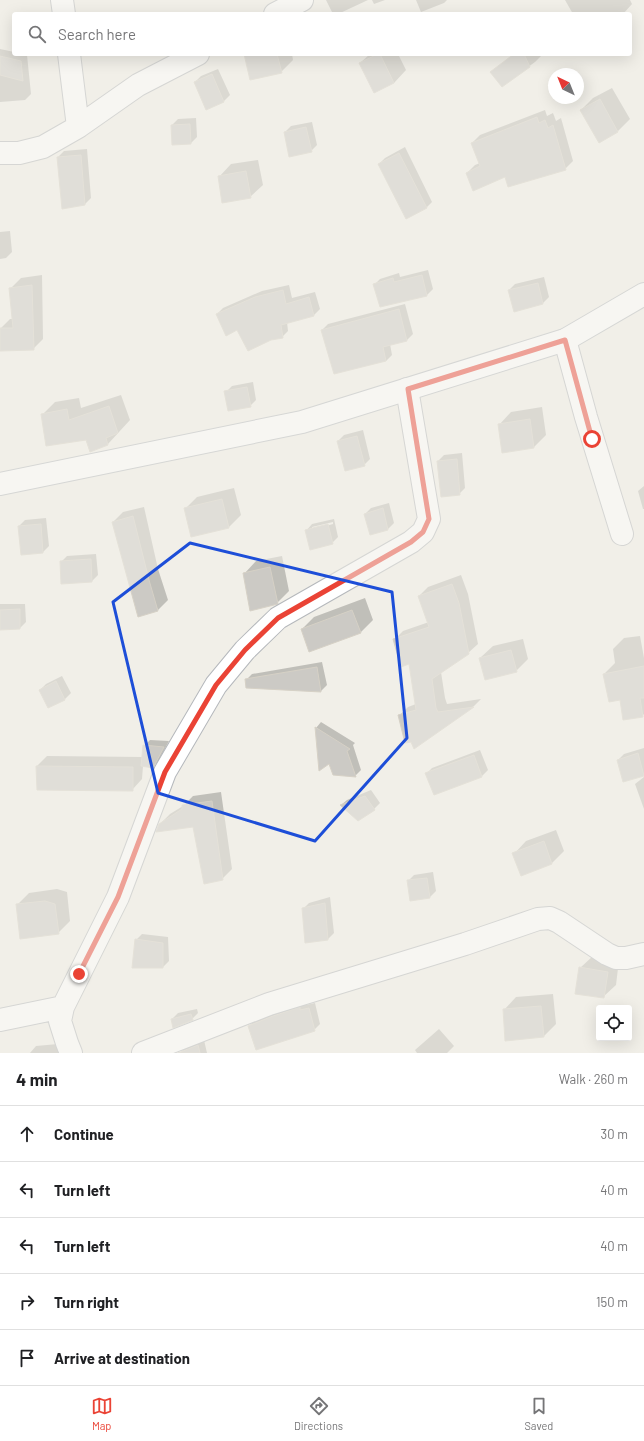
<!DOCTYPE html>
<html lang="en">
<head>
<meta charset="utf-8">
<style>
  :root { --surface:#fff; --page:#f6f6f6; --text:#202124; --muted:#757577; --line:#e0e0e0; --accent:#ea4335 }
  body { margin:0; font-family:Barlow,sans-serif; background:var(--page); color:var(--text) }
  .controls { position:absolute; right:12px; bottom:12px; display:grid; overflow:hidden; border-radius:4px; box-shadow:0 4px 16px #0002 }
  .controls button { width:36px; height:36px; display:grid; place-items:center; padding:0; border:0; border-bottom:1px solid var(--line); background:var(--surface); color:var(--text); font:20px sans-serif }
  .compass { position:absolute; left:548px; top:68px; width:36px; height:36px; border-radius:50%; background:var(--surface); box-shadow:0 4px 16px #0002; rotate:317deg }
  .stop { position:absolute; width:12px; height:12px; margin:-9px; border:3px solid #ea4335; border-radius:50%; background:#fff }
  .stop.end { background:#ea4335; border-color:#fff; box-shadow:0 1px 4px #0008 }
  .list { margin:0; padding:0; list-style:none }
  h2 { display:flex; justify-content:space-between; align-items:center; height:52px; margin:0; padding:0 16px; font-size:17px }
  h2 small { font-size:13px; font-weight:400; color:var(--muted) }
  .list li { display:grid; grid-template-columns:26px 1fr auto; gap:12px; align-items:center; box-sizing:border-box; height:56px; padding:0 16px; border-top:1px solid var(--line) }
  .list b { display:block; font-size:15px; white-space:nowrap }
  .list em { font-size:13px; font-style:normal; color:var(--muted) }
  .icon { flex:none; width:22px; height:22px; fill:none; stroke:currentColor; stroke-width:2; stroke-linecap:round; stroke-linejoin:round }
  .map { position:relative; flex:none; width:644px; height:1053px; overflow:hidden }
  .search { position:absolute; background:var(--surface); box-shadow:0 4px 16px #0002; left:12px; right:12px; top:12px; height:44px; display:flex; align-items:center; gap:10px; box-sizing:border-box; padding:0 14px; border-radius:4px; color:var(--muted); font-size:15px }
  .sheet { height:332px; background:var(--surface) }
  nav { display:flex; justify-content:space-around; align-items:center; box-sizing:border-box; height:56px; border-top:1px solid var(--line); background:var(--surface); font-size:11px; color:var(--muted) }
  nav a { display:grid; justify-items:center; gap:2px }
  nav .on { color:var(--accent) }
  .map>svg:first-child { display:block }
</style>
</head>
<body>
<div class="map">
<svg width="644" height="1053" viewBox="0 0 644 1053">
  <rect width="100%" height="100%" fill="#f1efe8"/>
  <!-- shadow -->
  <path fill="#0003" fill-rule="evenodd" d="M326 0H368L338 14H333Z
    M372 0H385L374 4Z
    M416 0H447L444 3 421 12Z
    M565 0H630L632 4 623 14H573Z
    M0 49 14 52V54L27 55 31 94 25 100 0 102Z
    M245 54H292L293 60 281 72Z
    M370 54H398L406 70 394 83 360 63Z
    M510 54H541V56L535 62 502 86 492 72 511 56Z
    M218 69 230 95 224 101 207 108 195 82 201 76Z
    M612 88 630 119 618 131 581 110 593 98Z
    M545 110 547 116 553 113 556 121 561 118 573 161 565 169 505 176 467 173 475 165 480 163 472 143 480 135Z
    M196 118 197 137 191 143 172 125 178 119Z
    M312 122 317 145 311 151 285 132 291 126Z
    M405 147 432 202 426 208 379 164 385 158Z
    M87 149 91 198 85 204 58 157 64 151Z
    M258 160 263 185 250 197 219 177 231 164Z
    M10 231 12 252 6 258 0 259V232Z
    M428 270 433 289 427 295 381 306 374 285 380 279 399 273 400 277Z
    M42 275 43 339 33 349 0 329 10 319H14L11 288 21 278Z
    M544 277 549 297 543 303 514 311 509 290 515 284Z
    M289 285 292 298 315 292 320 309 314 315 287 322 288 331 282 337 238 329 217 314 223 308 262 291Z
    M405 304 413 334 407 340 390 344 392 355 386 361 334 372 322 330 328 324Z
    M253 382 256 400 250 406 226 392 232 386Z
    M121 395 130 420 108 444 86 439 43 414 55 402 79 398 81 408Z
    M542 407 546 435 534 447 503 452 499 425 511 412Z
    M363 430 370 459 364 465 338 441 344 435Z
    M462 453 465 488 459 494 438 461 444 455Z
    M644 486V509H643L638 491Z
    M234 488 241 515 229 527 185 509 197 497Z
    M389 503 394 523 388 529 371 534 365 514 371 508Z
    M144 507 158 569 168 600 158 610 113 522 123 512Z
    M46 518 49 546 43 552 19 526 25 520Z
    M334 519 338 537 332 543 306 531 312 524ZM333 522V524L312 530V527Z
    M96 554 98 575 92 581 61 562 67 556Z
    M282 556 289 591 277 603 244 574 256 561Z
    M461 575 468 594 478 644 468 653 441 672 445 698 447 704 481 699 474 706 414 747 399 716 408 707 416 704 410 663 394 640 403 631 429 622 419 596 428 587Z
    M365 598 373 620 361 632 310 651 302 629 314 617Z
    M0 604H25L26 622 20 628 0 629Z
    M640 636 644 658V714L642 716 621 699 604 674 615 663 613 649 624 638Z
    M523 639 528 659 516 671 480 658 493 646Z
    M322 662 327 685 321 691 247 687 246 680 252 674Z
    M62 676 71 693 65 699 49 707 40 690 46 684Z
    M321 722 355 743 353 745 361 770 355 776 316 728Z
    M150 740 169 741 159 760 153 767 143 766 142 779 132 790 37 766 47 756 143 757 144 746Z
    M644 748V775L624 781 618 760 624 754Z
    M480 750 488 770 482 776 426 774 432 768Z
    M644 777V809L635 784Z
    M371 790 380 803 374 809 341 805 347 800Z
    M221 792 232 869 222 879 193 826 160 824 170 814 183 806 193 796Z
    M556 830 564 851 551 864 514 854 526 841Z
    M433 872 436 891 430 897 408 881 414 875Z
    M57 889 67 892 70 921 58 933 17 905 29 893Z
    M330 897 334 933 328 939 306 942 303 909 309 903Z
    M142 934 168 937 169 961 163 967 136 940Z
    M593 956 619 960 616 985 603 997 580 968Z
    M553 994 556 1024 544 1036 504 1010 516 997Z
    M306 1002V1005L315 1003 320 1024 314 1030 249 1026 255 1020Z
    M197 1009 198 1013 192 1019H172L178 1013Z
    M439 1029 454 1046 447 1053H417L415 1050Z
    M204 1040 207 1053H180L186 1047Z
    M58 1044 59 1053H30L36 1046Z"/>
  <!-- building -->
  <path fill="#cccac5" stroke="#d6d1c6" d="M244 54H277L282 73 250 80Z
    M378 54H380L394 83 374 93 359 63Z
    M514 54H524L530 67 502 87 490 72Z
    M0 56 21 61 23 81 0 75Z
    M212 74 224 102 206 110 194 82Z
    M600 99 618 132 599 143 580 110Z
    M537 117 539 123 545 120 548 128 553 125 566 170 508 187 505 177 473 191 466 173 480 166 471 143Z
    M190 124 191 144 172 145 171 125Z
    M306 127 312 152 289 157 284 132Z
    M399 153 427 208 406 219 378 164Z
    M81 155 85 205 62 209 57 157Z
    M246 171 251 198 222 203 218 176Z
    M422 275 427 296 380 307 373 284 393 278 394 282Z
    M538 283 543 304 514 312 508 290Z
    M32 285 34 350 0 351V328H13L9 288Z
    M283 290 286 304 309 297 314 316 281 325 283 338 271 340 248 351 237 330 226 336 216 314 255 297Z
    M399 309 407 341 383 347 386 361 334 374 321 330Z
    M247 387 251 407 228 411 224 391Z
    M109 406 118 433 106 438 108 445 90 452 86 440 46 446 41 414 67 409 69 420Z
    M530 419 534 448 502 453 498 424Z
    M357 436 365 466 345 471 337 441Z
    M457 459 460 495 441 497 437 461Z
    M222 499 229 528 191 537 184 508Z
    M383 508 388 530 370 535 364 514Z
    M133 516 149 580 158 611 138 617 112 522Z
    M41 524 43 553 21 555 18 526Z
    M328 524 333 544 310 550 305 530Z
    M91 559 92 582 61 584 60 561Z
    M270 567 278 604 250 611 243 573Z
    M452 584 459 603 469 654 432 679 436 708 438 712 474 707 414 749 411 742 405 743 398 715 416 710 409 664 401 667 393 639 429 627 418 596Z
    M20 609V629L0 630V610Z
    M352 610 361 633 309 652 301 629Z
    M511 650 517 672 485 680 479 658Z
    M644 666V698H640L643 717 623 720 620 700 609 702 603 674Z
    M317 667 321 692 246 688 245 679Z
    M56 681 65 700 48 708 39 690Z
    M315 727 350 749 347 751 356 777 333 775 329 764 319 771Z
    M143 745 164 747 153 768 141 766Z
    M638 753 644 776 623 782 617 760Z
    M474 755 482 777 434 795 425 773Z
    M36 766 133 767V791L37 790Z
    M365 796 375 810 358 821 340 805Z
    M212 801 223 880 204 884 193 827 156 832 159 824 182 809V805Z
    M544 841 552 864 521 876 512 853Z
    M427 878 430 898 410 901 407 880Z
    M45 901 55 904 59 934 20 939 16 904Z
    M325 903 328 940 305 943 302 908Z
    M135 939 163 943V968H132Z
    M579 967 608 972 604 998 575 994Z
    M541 1006 544 1037 505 1041 503 1009Z
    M300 1007V1010L309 1008 315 1031 256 1050 248 1026 273 1016Z
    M191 1014 193 1020 173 1028 171 1019Z
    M198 1045 200 1053H178Z"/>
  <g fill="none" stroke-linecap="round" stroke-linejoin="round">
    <!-- street casing -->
    <g stroke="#b5b8bc" stroke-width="24">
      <path id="street" d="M62 0 64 14
        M275 14 302 0
        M69 54 78 127
        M0 153H19L43 147 78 127 138 85 198 54
        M565 340 586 417 622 534
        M0 1020 63 1007
        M71 1053 67 1043 60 1021 63 1007 118 897 165 772 216 685 245 650 278 618 411 542 423 532 429 519 407 389
        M143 1053 269 1004 465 944 538 919 550 918 559 922 607 954 616 958H626L644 954"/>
    </g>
    <!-- secondary casing -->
    <g stroke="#b6babf" stroke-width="24">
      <path id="secondary" d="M0 484 302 422 565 340 644 294"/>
    </g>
    <!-- street -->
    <use href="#street" stroke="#fff" stroke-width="22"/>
    <!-- secondary -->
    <use href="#secondary" stroke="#fff" stroke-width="22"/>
  </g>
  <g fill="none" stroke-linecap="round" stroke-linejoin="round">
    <!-- route -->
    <path stroke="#ea4335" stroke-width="5" d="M79 974 118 897 165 772 216 685 245 650 278 618 411 542 423 532 429 519 408 389 565 340 592 439"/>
  </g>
  <!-- marked area -->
  <path d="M0 0H644V1053H0ZM190 543 392 592 407 738 315 841 158 793 113 602Z" fill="#f1efe8" fill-opacity=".55" fill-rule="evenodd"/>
  <path fill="none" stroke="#1d4ed8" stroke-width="3" stroke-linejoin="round" d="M190 543 392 592 407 738 315 841 158 793 113 602Z"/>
</svg>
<div class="controls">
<button><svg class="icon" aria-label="locate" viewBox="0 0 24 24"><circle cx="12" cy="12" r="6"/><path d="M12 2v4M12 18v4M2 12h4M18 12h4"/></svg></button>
</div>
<svg class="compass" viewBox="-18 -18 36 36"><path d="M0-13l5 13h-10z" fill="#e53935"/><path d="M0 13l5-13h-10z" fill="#757577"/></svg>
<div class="stop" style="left:592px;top:439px"></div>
<div class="stop end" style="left:79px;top:974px"></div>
<div class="search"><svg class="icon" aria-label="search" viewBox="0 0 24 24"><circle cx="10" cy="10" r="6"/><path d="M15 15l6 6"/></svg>Search here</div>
</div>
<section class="sheet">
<h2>4 min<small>Walk · 260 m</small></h2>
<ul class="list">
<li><svg class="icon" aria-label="ahead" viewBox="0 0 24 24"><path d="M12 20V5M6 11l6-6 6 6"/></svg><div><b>Continue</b></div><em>30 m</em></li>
<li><svg class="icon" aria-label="left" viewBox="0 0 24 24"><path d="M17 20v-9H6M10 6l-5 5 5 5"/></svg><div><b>Turn left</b></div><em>40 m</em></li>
<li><svg class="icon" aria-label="left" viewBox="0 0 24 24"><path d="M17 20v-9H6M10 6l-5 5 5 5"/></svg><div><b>Turn left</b></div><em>40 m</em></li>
<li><svg class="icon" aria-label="right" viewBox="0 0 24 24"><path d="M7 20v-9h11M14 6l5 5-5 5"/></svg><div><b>Turn right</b></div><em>150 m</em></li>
<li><svg class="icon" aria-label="arrive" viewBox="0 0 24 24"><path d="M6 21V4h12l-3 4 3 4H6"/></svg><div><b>Arrive at destination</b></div></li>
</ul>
</section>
<nav>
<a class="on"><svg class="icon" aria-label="map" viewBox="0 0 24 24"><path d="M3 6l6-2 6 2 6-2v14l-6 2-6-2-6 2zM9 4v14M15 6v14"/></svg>Map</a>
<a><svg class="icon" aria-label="directions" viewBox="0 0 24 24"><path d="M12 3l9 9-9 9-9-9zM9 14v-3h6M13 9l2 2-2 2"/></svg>Directions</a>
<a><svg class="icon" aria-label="saved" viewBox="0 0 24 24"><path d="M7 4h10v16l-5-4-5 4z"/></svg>Saved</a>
</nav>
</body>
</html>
